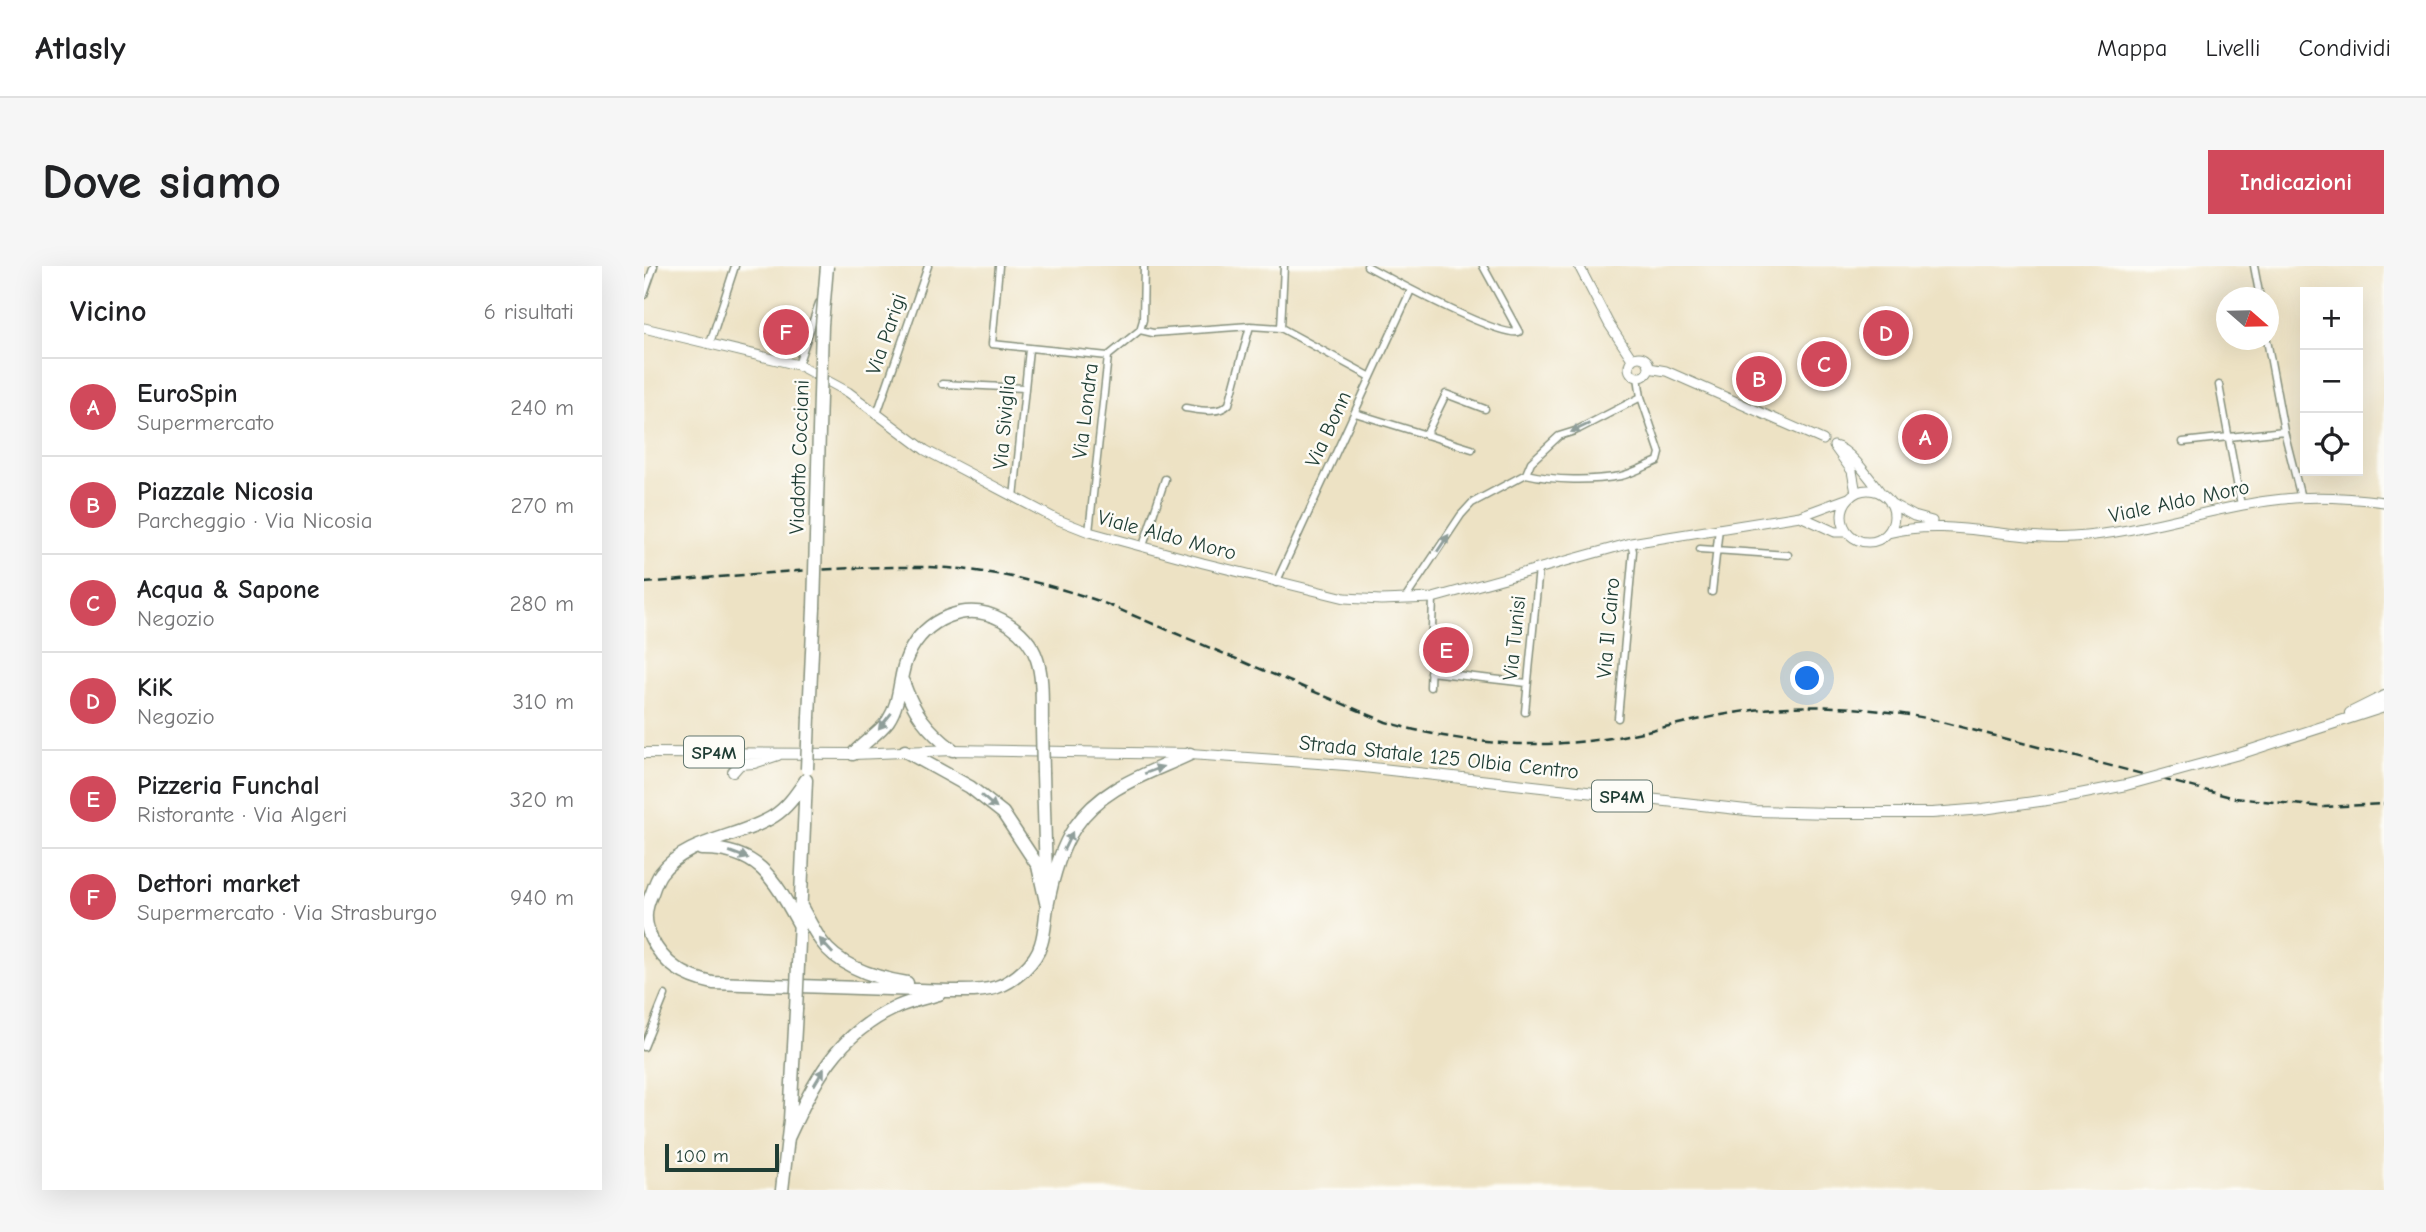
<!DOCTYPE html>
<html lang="it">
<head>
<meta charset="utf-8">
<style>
  :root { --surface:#fff; --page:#f6f6f6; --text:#202124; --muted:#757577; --line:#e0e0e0; --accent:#d1495b }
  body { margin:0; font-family:"Comic Neue",sans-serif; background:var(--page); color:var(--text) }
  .controls { position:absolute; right:21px; top:21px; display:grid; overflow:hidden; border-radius:0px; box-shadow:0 7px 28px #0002 }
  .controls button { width:63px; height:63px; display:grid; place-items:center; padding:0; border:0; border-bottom:2px solid var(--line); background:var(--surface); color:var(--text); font:35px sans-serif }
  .compass { position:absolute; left:1572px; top:21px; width:63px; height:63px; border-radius:50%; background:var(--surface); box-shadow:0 7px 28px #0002; rotate:110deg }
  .scale { position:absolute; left:21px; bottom:18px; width:114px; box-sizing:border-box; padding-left:7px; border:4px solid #1f3d34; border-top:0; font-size:19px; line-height:24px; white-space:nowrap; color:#1f3d34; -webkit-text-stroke:5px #fdfcf7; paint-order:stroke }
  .you { position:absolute; left:1164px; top:413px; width:24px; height:24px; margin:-18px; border:5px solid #fff; border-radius:50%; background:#1a73e8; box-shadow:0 0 0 10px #1a73e833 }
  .badge { display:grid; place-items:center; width:46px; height:46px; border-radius:50%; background:var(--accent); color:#fff; font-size:23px; font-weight:700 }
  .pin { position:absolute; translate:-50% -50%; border:4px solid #fff; box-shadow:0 2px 7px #0006 }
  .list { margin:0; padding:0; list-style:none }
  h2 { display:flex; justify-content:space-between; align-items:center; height:91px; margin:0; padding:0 28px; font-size:30px }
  h2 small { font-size:23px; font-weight:400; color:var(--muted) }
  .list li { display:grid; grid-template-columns:46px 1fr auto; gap:21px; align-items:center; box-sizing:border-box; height:98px; padding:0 28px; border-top:2px solid var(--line) }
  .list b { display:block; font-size:26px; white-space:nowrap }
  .list p { margin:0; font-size:23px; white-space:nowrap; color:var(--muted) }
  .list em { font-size:23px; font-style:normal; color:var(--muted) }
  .icon { flex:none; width:38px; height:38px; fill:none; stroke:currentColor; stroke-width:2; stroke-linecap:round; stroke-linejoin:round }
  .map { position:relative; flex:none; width:1740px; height:924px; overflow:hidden; border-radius:0px }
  header { display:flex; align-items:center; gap:42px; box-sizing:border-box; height:98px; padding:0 35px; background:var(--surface); border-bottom:2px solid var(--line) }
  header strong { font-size:33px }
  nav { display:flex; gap:38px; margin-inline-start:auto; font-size:24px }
  .intro { display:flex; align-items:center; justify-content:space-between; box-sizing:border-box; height:168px; padding:0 42px }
  h1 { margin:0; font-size:49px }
  .button { padding:18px 32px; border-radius:0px; background:var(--accent); color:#fff; font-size:24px; font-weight:700 }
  main { display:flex; gap:42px; padding:0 42px }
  aside { flex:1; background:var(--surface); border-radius:0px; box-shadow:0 7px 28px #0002 }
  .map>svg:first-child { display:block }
</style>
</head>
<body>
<header>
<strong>Atlasly</strong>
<nav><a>Mappa</a><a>Livelli</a><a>Condividi</a></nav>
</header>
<div class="intro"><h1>Dove siamo</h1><a class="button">Indicazioni</a></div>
<main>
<aside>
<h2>Vicino<small>6 risultati</small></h2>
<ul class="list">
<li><span class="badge">A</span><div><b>EuroSpin</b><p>Supermercato</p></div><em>240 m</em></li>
<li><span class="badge">B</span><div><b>Piazzale Nicosia</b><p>Parcheggio · Via Nicosia</p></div><em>270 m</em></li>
<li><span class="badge">C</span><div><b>Acqua &amp; Sapone</b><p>Negozio</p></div><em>280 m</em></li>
<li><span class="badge">D</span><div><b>KiK</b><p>Negozio</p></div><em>310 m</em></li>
<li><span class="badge">E</span><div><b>Pizzeria Funchal</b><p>Ristorante · Via Algeri</p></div><em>320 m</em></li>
<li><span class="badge">F</span><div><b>Dettori market</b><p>Supermercato · Via Strasburgo</p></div><em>940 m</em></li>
</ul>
</aside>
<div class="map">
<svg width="1740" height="924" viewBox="0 0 1740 924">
  <rect width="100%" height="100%" fill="#fdfcf7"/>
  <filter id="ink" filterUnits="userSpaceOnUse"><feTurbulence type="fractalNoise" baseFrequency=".0143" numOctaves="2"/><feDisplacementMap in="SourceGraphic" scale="14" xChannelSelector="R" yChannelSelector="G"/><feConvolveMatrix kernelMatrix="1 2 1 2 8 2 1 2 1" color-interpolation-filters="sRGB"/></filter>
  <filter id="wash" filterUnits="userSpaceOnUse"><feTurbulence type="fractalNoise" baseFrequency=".00686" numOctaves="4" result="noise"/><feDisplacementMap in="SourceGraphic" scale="28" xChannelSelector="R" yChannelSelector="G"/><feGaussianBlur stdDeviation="1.57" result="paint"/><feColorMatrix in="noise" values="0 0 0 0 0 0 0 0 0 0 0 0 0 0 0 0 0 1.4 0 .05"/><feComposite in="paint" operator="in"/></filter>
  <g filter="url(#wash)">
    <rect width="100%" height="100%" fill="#ede2c4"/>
  </g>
  <g filter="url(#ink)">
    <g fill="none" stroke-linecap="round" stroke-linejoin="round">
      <!-- street casing -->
      <g stroke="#86907c" stroke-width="9">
        <path id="street" d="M355 0 348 78 464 90
          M723 0C747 13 855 72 875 66L839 0
          M1610 0 1616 32
          M0 29 10 0
          M637 62 640 0
          M496 64 509 67 606 60 637 62 727 111
          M1623 74 1640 165 1657 232
          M66 77 91 0
          M154 99 175 37
          M298 118 381 122
          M1575 119 1597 239
          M541 142C555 144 574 149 585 138L606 60
          M711 147 828 183
          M233 148 284 0
          M782 169 802 128 841 143
          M1539 176 1640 165
          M882 208C911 215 948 215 977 210 989 207 1002 200 1014 195L1016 187 997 131 994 111
          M370 232 385 83
          M445 266 464 90 496 64 499 54 500 0
          M499 280 521 213
          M1056 283 1144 289
          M632 317 767 24
          M1068 326 1075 262
          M761 333 817 249 828 237 882 208 887 196 915 170 931 165 997 131
          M786 406 883 417
          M786 421 789 332
          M881 446 895 302
          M974 452 989 285 987 277
          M0 781 21 729"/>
      </g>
      <!-- secondary casing -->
      <g stroke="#86907c" stroke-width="11">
        <path id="secondary" d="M935 0 965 58 988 93
          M0 62 154 99 204 126 281 184 412 253 445 266 559 297 701 332 737 334 789 332 987 277 1156 250 1205 232
          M985 101a10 10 0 1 1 20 0a10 10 0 1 1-20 0Z
          M1005 102 1022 105 1179 174
          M1190 180C1206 183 1227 214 1237 227
          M1190 180 1208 205 1212 227
          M1198 250a26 26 0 1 1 52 0a26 26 0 1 1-52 0Z
          M1246 237 1270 250 1288 255
          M1156 250 1191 266H1203
          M1244 267C1305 251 1367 275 1429 271 1495 267 1558 244 1623 235 1661 229 1702 231 1740 236"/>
      </g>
      <!-- primary casing -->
      <g stroke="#86907c" stroke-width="12">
        <path id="primary" d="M1706 447 1740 430
          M0 487 209 488 309 484 546 488 702 499 1111 545 1187 547H1288L1339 543 1410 533
          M1595 488 1740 441
          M89 506 96 498 110 497 134 489"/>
      </g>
      <!-- highway casing -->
      <g stroke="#86907c" stroke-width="15">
        <path id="highway" d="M259 416C270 447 283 464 309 484
          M165 451 170 342
          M261 485 326 521 359 547 394 600 402 636
          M209 488C219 477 236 466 244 455 258 434 254 410 264 389 281 353 322 334 358 354 404 379 397 416 398 461
          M399 507 402 612
          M162 514C153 527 144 541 130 550 96 572 43 573 17 607 13 612 10 621 8 627 0 644 0 656 7 672 20 699 41 711 69 717L305 725C321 725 338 726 353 721 371 715 392 696 397 678 401 666 401 653 403 641 408 614 416 583 431 561 459 520 504 508 546 488
          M57 583C115 582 130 613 156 660
          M158 642C164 653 170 665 177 675 196 702 233 712 263 717
          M154 699 162 514
          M144 872C171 814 192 769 253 741 266 735 281 732 295 728
          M138 924 146 854 152 744"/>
      </g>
      <!-- street -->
      <use href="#street" stroke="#fff" stroke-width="6"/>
      <!-- secondary -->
      <use href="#secondary" stroke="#fff" stroke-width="9"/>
      <!-- primary -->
      <use href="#primary" stroke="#fff" stroke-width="10"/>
      <!-- highway -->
      <use href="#highway" stroke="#fff" stroke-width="12"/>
      <!-- rail -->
      <path stroke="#1f3d34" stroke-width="2.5" stroke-dasharray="10 5" stroke-linecap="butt" d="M0 317C92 310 185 300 277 301 337 301 398 316 455 335L742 456C818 479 894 484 973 471 1021 462 1070 448 1119 443 1175 437 1227 442 1282 452L1591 532 1680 541 1740 538"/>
      <!-- primary-bridge casing -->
      <g stroke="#86907c" stroke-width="12" stroke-linecap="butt">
        <path id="primary-bridge" d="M1410 533 1482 519 1595 488"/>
      </g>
      <!-- highway-bridge casing -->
      <g stroke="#86907c" stroke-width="15" stroke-linecap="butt">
        <path id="highway-bridge" d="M170 342 178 59 183 0
          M398 461 399 507
          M163 503 165 451
          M152 744 154 699"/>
      </g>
      <!-- primary-bridge -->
      <use href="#primary-bridge" stroke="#fff" stroke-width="10"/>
      <!-- highway-bridge -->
      <use href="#highway-bridge" stroke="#fff" stroke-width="12"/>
    </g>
    <!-- one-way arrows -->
    <defs><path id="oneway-solid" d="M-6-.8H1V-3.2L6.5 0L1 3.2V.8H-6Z" transform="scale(1.75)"/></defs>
    <g fill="#8f9e9a">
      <use href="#oneway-solid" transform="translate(936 162) rotate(155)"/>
      <use href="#oneway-solid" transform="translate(799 277) rotate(-56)"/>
      <use href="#oneway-solid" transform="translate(241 455) rotate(129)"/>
      <use href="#oneway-solid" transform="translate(510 504) rotate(-21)"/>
      <use href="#oneway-solid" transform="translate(345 536) rotate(40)"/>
      <use href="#oneway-solid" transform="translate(424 575) rotate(-64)"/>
      <use href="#oneway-solid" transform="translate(95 589) rotate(20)"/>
      <use href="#oneway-solid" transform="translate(182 680) rotate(-132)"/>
      <use href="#oneway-solid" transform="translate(175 811) rotate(-59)"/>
    </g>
  </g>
  <g text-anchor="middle" stroke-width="5" stroke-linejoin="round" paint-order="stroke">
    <!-- shield labels -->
    <g fill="#fdfcf7" stroke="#62766e" stroke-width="2">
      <rect x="40" y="470.5" width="60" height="31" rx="5"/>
      <rect x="948" y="514.5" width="60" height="31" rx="5"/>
    </g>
    <g font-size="19" font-weight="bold" fill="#1f3d34">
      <text x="70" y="493">SP4M</text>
      <text x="978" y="537">SP4M</text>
    </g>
    <!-- street labels -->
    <g font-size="21" fill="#1f3d34" stroke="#fdfcf7">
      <text transform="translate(242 68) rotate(-71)" y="7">Via Parigi</text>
      <text transform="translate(441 145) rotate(-83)" y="7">Via Londra</text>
      <text transform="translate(360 156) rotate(-85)" y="7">Via Siviglia</text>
      <text transform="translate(684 163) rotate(-65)" y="7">Via Bonn</text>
      <text transform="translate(155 191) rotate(-88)" y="7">Viadotto Cocciani</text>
      <text transform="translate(1535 235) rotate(-12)" y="7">Viale Aldo Moro</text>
      <text transform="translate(523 269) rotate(15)" y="7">Viale Aldo Moro</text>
      <text transform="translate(964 362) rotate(-85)" y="7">Via Il Cairo</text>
      <text transform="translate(870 372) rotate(-84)" y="7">Via Tunisi</text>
      <text transform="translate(795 491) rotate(6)" y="7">Strada Statale 125 Olbia Centro</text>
    </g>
  </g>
</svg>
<div class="controls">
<button>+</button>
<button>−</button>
<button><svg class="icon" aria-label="locate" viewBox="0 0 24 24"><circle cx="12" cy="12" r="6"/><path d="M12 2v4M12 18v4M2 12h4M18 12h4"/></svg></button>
</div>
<svg class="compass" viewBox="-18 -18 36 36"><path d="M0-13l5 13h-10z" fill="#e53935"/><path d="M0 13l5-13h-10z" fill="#757577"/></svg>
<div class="scale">100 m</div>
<div class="you"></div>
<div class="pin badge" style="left:1281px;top:171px">A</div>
<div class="pin badge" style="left:1115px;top:113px">B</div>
<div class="pin badge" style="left:1180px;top:98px">C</div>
<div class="pin badge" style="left:1242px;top:67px">D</div>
<div class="pin badge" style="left:802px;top:384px">E</div>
<div class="pin badge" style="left:142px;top:66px">F</div>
</div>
</main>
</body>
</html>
